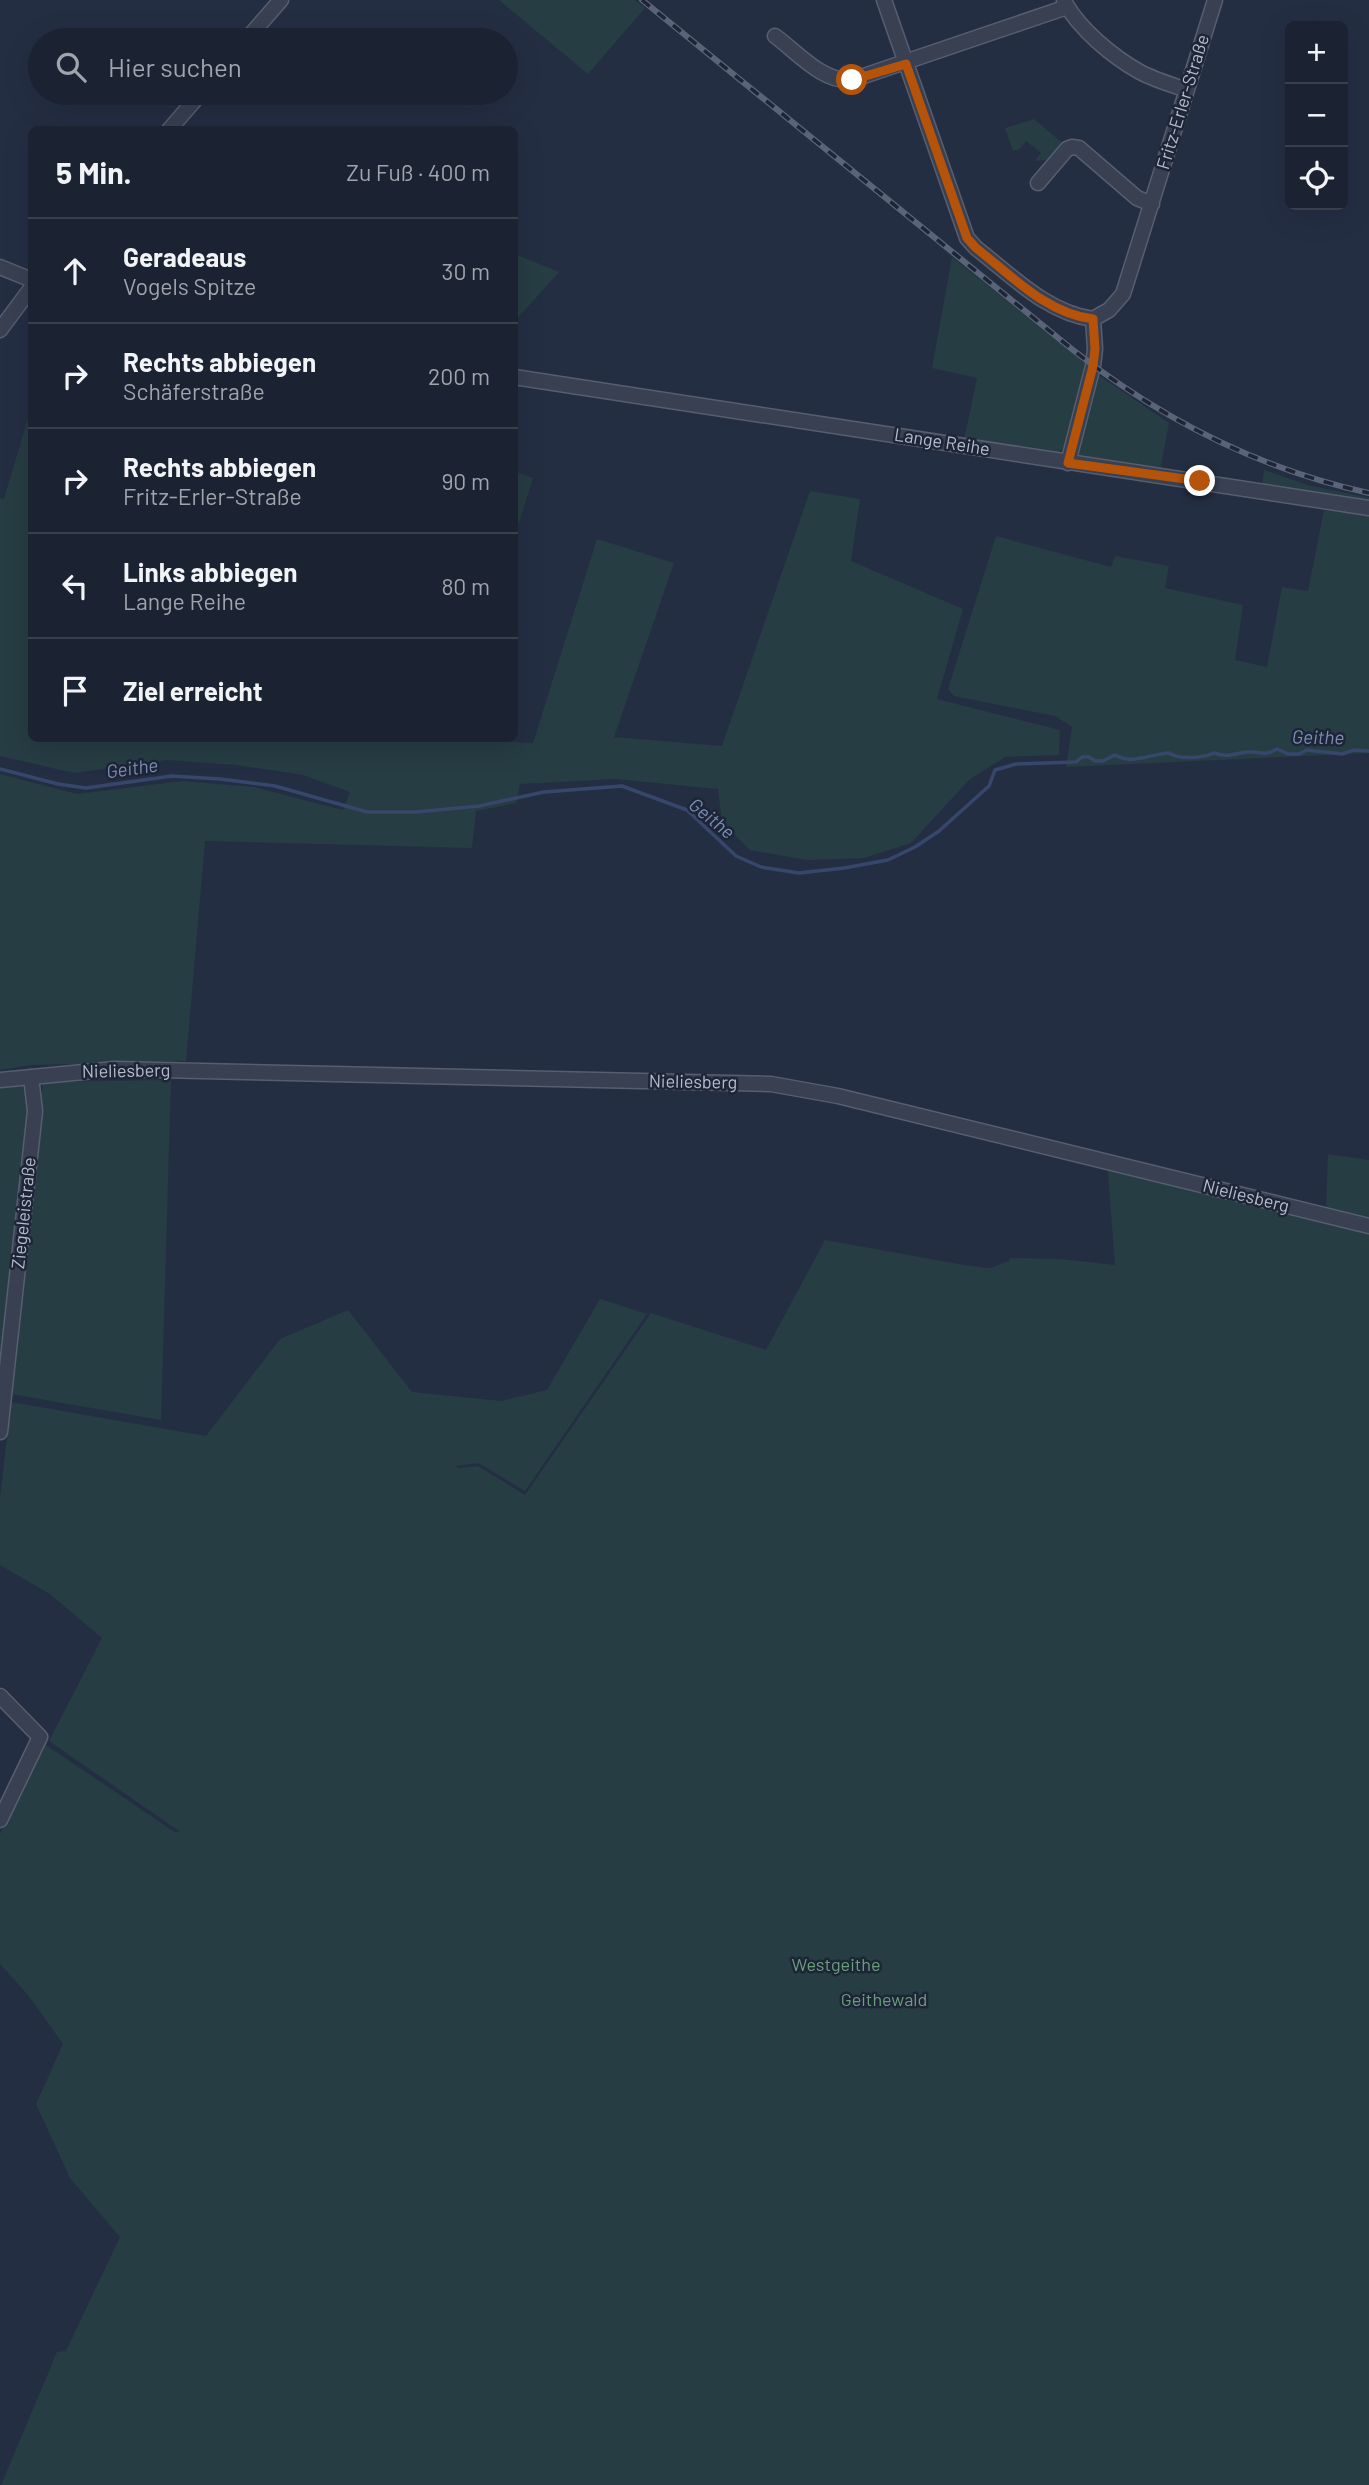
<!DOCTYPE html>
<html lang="de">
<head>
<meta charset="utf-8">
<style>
  :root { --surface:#1b2232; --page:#282f3e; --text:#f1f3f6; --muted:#a0a4ac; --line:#393f4d }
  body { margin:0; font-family:Barlow,sans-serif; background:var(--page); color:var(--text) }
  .controls { position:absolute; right:21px; top:21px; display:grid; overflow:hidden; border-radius:10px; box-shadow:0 7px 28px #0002 }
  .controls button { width:63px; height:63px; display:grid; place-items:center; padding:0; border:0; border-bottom:2px solid var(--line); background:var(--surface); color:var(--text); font:35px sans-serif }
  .stop { position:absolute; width:21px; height:21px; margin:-16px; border:5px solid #b45309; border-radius:50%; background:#fff }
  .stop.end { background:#b45309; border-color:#fff; box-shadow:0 2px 7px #0008 }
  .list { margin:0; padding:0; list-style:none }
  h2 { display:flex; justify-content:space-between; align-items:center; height:91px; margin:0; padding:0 28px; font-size:30px }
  h2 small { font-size:23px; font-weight:400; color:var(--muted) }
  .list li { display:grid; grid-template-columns:46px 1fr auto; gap:21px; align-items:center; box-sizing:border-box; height:105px; padding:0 28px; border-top:2px solid var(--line) }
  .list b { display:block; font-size:26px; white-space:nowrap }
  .list p { margin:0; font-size:23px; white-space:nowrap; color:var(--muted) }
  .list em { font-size:23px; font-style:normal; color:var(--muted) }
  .icon { flex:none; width:38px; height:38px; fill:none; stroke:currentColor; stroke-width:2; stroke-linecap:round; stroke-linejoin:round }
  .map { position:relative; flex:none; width:1369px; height:2485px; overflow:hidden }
  .search { position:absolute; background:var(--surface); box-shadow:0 7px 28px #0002; left:28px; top:28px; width:490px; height:77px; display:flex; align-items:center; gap:18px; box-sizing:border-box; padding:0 24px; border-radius:38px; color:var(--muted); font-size:26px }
  .panel { position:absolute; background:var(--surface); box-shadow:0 7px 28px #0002; left:28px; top:126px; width:490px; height:616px; border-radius:10px }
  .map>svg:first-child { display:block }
</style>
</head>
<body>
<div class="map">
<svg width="1369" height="2485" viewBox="0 0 1369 2485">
  <rect width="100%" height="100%" fill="#242e43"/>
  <!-- green -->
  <path fill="#263d43" d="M499 0H635L645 8 588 74Z
    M1034 119 1065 145 1053 159 1035 161 1041 153 1026 141 1020 149 1013 151 1005 128Z
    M515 254 559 272 515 321Z
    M952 257 1085 363 1063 449 1057 453 964 440 977 378 932 368Z
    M1097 374 1169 423 1160 471 1082 458 1079 454Z
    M31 408 32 738H413L533 743 597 539 674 563 614 737 722 746 810 491 860 499 851 561 963 609 937 699 1060 730 1059 755 1005 757 969 780 911 843 864 858 807 860 750 850 722 822 718 789 615 779 520 784 516 803 476 811 472 848 205 841 186 1061 31 1065 0 1070V774L77 794 182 781 254 787 343 810 350 792 303 775 237 765 167 760 74 773 0 756V498L4 499Z
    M1264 470 1308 485 1369 498V503L1262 486Z
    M514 471 533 478 519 523 515 522Z
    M1324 510 1369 515V753L1066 767 1072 727 1055 716 954 696 948 689 996 536 1111 567 1115 556 1169 566 1165 588 1243 605 1235 660 1267 667 1282 587 1308 591Z
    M171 1080 161 1420 11 1394 43 1082Z
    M21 1084 31 1102 0 1395V1085Z
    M1328 1154 1369 1160V2485H1L57 2352 66 2351 120 2237 70 2178 36 2104 63 2044 28 1995 0 1964V1834L43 1743 176 1833 179 1831 49 1741 102 1638 50 1594 0 1565V1498L11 1402 206 1436 280 1339 348 1310 412 1392 501 1401 547 1390 600 1299 647 1314 525 1491 478 1463 456 1466 458 1468 478 1466 525 1495 651 1313 766 1350 825 1240 964 1265 990 1268 1009 1261 1010 1258 1061 1259 1115 1265 1107 1161 1326 1209Z"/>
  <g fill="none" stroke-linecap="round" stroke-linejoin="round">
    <!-- stream -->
    <path stroke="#37476b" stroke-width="3.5" d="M0 769 58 784 86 788 172 776 220 779 275 786 367 812H416L479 806 544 792 622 786 687 810 736 856 761 867 799 873 844 868 888 860 915 847 939 831 989 786 995 770 1016 764 1076 762 1082 757H1089L1095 761H1103L1115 755C1132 765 1150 754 1169 753 1180 760 1202 758 1214 753 1229 758 1235 753 1248 752 1262 751 1263 757 1277 749L1288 754H1299L1307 750 1342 754 1354 750 1369 751"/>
    <!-- minor casing -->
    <g stroke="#565e6f" stroke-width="17">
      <path id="minor" d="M884 0 967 238 976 248C1011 275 1047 313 1093 319
        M1064 1C1079 29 1113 57 1140 72 1155 80 1172 85 1187 90
        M775 36C797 52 823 83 852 80L1067 7
        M246 40 281 0
        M169 130 201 93
        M1038 183 1067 149 1072 147 1079 148 1137 198 1152 204
        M0 267 32 280
        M0 330 32 287
        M514 377 1369 508
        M1068 463 1093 366 1095 349 1093 319 1109 310 1123 294 1215 0
        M0 1080 115 1069 771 1084 838 1096 1369 1226
        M0 1432 35 1111 31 1077
        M0 1696 40 1737 0 1820"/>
    </g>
    <!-- minor -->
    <use href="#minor" stroke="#384052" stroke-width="14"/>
    <!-- rail casing -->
    <g stroke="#5a6479" stroke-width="6">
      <path id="rail" d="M642 0 1073 350C1161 419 1259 469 1369 493"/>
    </g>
    <!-- rail -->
    <use href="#rail" stroke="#1d2537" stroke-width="3.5" stroke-dasharray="10" stroke-linecap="butt"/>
  </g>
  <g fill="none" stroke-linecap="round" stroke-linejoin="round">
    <!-- route -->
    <path stroke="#b45309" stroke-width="9" d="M852 80 906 64 967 238 976 248C1011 275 1047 314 1093 319L1095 349 1093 366 1068 463 1200 481"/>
  </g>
  <g text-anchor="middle" stroke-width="5" stroke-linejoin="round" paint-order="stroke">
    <!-- street labels -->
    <g font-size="18" fill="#b5bccc" stroke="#1d2537">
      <text transform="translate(1183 102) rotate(-73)" y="6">Fritz-Erler-Straße</text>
      <text transform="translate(942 442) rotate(9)" y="6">Lange Reihe</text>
      <text transform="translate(126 1071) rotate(-1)" y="6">Nieliesberg</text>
      <text transform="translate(693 1082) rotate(1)" y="6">Nieliesberg</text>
      <text transform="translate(1246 1196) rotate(14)" y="6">Nieliesberg</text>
      <text transform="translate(24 1213) rotate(-84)" y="6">Ziegeleistraße</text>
    </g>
    <!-- park labels -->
    <g font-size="18" fill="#6a9f7c" stroke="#1d2537">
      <text x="836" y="1971">Westgeithe</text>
      <text x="884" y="2006">Geithewald</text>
    </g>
    <!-- water labels -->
    <g font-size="19" font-style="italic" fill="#7b8eb6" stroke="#1d2537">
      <text transform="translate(1318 737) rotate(1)" y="7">Geithe</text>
      <text transform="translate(132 768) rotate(-8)" y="7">Geithe</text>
      <text transform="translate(712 818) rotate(39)" y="7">Geithe</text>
    </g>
  </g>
</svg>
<div class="controls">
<button>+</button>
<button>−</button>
<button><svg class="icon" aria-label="locate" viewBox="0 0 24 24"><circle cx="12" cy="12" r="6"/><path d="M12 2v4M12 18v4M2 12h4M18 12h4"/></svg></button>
</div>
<div class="stop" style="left:852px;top:80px"></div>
<div class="stop end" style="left:1200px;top:481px"></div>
<div class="search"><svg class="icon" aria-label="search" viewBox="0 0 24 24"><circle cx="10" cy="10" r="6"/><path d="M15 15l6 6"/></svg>Hier suchen</div>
<section class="panel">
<h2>5 Min.<small>Zu Fuß · 400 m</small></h2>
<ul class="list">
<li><svg class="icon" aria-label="ahead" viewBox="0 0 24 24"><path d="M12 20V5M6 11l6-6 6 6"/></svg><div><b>Geradeaus</b><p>Vogels Spitze</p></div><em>30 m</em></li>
<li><svg class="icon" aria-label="right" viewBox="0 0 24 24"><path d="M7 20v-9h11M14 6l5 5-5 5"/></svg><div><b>Rechts abbiegen</b><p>Schäferstraße</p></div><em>200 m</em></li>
<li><svg class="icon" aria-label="right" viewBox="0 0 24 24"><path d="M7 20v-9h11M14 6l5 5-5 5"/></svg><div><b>Rechts abbiegen</b><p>Fritz-Erler-Straße</p></div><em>90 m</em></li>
<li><svg class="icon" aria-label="left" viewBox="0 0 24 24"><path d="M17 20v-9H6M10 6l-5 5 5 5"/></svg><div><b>Links abbiegen</b><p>Lange Reihe</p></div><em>80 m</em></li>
<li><svg class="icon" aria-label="arrive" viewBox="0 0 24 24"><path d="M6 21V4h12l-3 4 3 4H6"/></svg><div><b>Ziel erreicht</b></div></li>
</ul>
</section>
</div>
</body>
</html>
